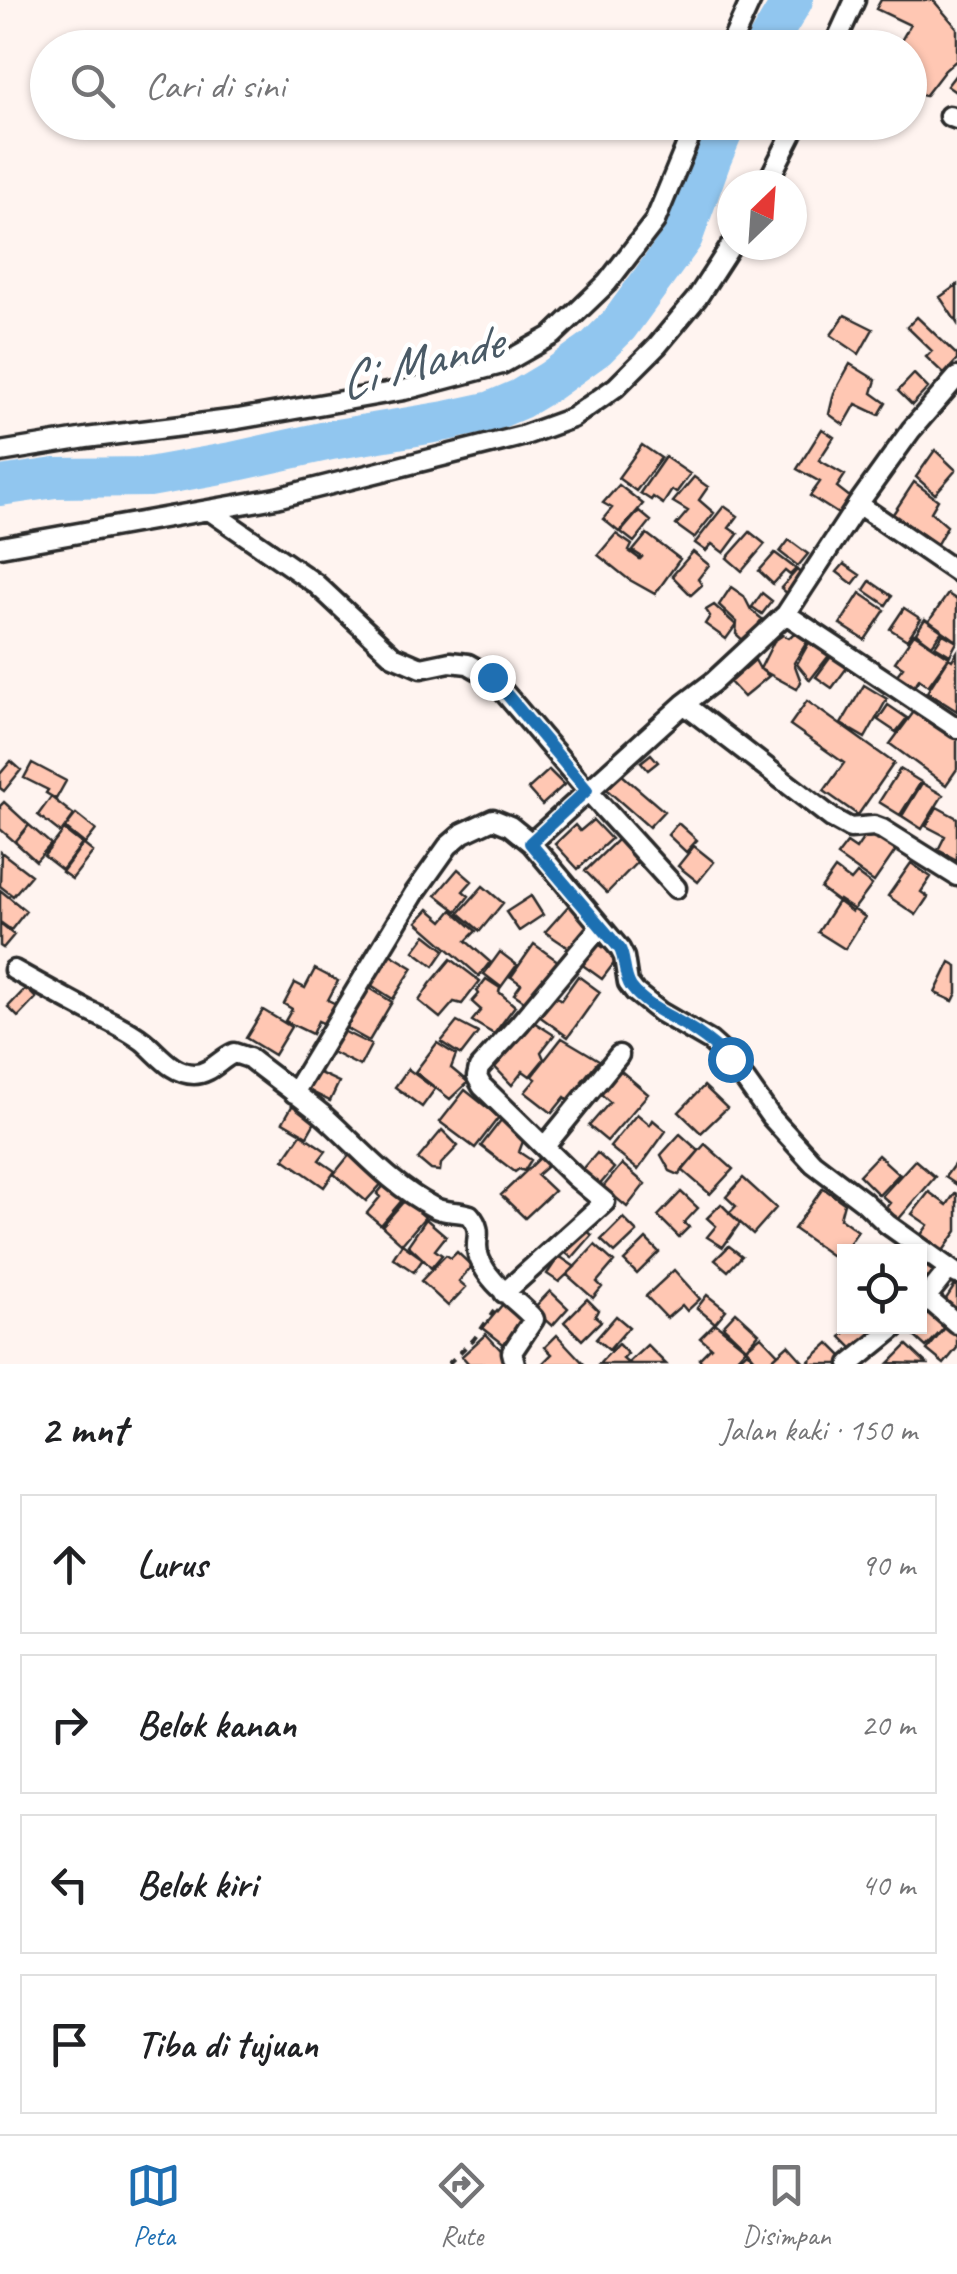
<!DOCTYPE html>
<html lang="id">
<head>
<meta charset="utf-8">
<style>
  :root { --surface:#fff; --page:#f2f2f2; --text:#202124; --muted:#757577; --line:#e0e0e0; --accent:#1f6fb2 }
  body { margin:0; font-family:Caveat,sans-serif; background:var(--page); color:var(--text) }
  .controls { position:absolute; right:30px; bottom:30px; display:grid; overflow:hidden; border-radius:0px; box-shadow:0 2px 8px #0004 }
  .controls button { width:90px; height:90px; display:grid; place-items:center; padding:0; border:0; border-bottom:2px solid var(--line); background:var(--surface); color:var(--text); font:50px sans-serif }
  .compass { position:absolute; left:717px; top:170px; width:90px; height:90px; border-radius:50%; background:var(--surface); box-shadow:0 2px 8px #0004; rotate:25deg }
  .stop { position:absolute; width:30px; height:30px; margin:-22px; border:8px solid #1f6fb2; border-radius:50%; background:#fff }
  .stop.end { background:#1f6fb2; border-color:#fff; box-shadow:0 2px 10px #0008 }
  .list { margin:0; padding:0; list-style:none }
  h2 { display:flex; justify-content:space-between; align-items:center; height:130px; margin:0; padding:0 40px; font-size:42px }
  h2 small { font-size:32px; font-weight:400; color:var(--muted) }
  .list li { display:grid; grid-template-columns:65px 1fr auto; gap:30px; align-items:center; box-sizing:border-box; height:140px; margin:0 20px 20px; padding:0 20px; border:2px solid var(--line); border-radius:0px }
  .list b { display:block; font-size:38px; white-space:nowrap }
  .list em { font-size:32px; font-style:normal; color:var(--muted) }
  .icon { flex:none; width:55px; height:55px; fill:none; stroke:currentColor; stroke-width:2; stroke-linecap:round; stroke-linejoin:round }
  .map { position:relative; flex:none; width:957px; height:1364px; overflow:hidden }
  .search { position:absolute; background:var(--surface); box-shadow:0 2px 8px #0004; left:30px; right:30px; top:30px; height:110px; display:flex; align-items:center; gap:25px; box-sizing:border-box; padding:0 35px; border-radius:55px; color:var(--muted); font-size:38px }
  .sheet { height:770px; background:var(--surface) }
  nav { display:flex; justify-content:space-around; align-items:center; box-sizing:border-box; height:140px; border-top:2px solid var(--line); background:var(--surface); font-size:28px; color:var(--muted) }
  nav a { display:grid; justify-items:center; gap:5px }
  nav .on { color:var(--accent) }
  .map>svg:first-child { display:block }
</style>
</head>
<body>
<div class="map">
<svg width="957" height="1364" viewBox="0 0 957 1364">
  <rect width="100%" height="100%" fill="#fff4f0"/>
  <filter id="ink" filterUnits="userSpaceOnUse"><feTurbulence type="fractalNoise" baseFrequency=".01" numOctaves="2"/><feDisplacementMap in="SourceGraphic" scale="20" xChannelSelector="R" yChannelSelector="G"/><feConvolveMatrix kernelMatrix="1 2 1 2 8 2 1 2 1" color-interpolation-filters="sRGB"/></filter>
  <g filter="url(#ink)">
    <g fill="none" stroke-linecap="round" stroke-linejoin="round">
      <!-- river -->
      <path stroke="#91c6ef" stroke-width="40" d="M764 48 793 0
        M0 486 55 478 149 477 232 462 331 440 446 421 492 411 520 399 550 381 596 348 619 325 683 237 712 157 727 122"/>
    </g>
    <!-- building -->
    <path fill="#ffc7b3" stroke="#2b2b2b" stroke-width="2.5" d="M881 0H933L957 28V60L945 70 925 96 910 91V48H897L910 25 876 9Z
      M957 73V93L947 86Z
      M957 285V323L940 297Z
      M845 315 873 329 859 354 831 335Z
      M917 317 957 355V360L944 374 926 357 932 351 907 327Z
      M850 364 876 380 872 393 886 403 879 415 856 404 844 425 829 414 834 393Z
      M914 374 928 388 912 405 898 391Z
      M822 429 834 437 819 460 845 475 837 487 855 501 843 517 810 496 820 482 797 469Z
      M642 445 661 458 636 491 618 478Z
      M935 450 956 470 935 494 916 477Z
      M665 457 690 474 676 493 672 490 663 504 653 497 651 500 640 493Z
      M694 477 708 487 699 500 714 513 694 538 676 525 688 511 673 502Z
      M914 482 938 500 931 512 947 526 937 544 893 514Z
      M619 485 643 504 619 532 603 519 612 508 603 503Z
      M724 506 738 516 729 528 738 534 724 553 712 544 706 551 695 543Z
      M639 511 651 521 634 542 621 532Z
      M750 532 765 544 742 571 727 558Z
      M616 534 632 545 629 551 640 559 642 557 633 551 647 534 680 559 655 594 628 579 598 555Z
      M789 540 808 554 798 566 780 552Z
      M693 552 709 565 698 579 702 585 691 595 672 576Z
      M775 553 796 569 790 575 785 571 773 584 759 571Z
      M844 564 860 575 853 584 837 572Z
      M797 570 807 579 791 597 781 588Z
      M870 581 892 596 886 605 864 590Z
      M731 587 744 596 751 610 762 619 759 623 763 628 748 645 736 634 737 622 719 605Z
      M762 593 772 601 762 614 752 607Z
      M860 593 885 610 865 640 840 624Z
      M948 594 957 600V641L929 621Z
      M714 605 736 625 726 639 705 624 710 616 706 610Z
      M904 608 921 619 907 640 890 629Z
      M925 619 942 631 932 645 916 633Z
      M798 629 809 631 807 642 794 663 801 682 797 689 760 669 774 641 783 635 789 638Z
      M914 634 949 657 928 686 919 679 913 688 896 676 903 667 895 662Z
      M943 634 957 642 950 655 935 646Z
      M811 639 831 653 810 680 797 664Z
      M957 652V711L927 692 949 658 952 660Z
      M833 654 849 665 832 688 816 677Z
      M755 660 760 669 769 676 744 697 730 682Z
      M864 685 887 699 865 738 841 724Z
      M807 701 894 763 858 815 824 791 844 763 790 725Z
      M888 705 907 718 896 732 878 720Z
      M919 705 957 733V769L946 785 890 744Z
      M651 754 658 762 648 770 641 762Z
      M11 761 21 770 4 791 0 788V774Z
      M32 763 66 781 56 799 46 793 48 790 24 778Z
      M900 769 921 782 900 815 879 802Z
      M549 770 564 785 542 805 528 789Z
      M621 774 664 811 649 827 607 790Z
      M922 783 943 795 922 829 902 816Z
      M51 797 74 815 61 833 38 815Z
      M4 802 29 825 15 842 0 829V806Z
      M937 807 957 818V860L938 850 945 836 926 826Z
      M76 814 96 830 85 844 65 828Z
      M593 820 611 839 578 869 555 844 575 825 580 831Z
      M678 823 697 840 686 852 668 835Z
      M29 825 51 844 36 861 15 842Z
      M64 830 82 844 62 870 44 856Z
      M869 830 896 850 874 882 837 856 847 843 856 849Z
      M618 839 639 860 607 893 585 871Z
      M83 844 93 852 72 879 62 872Z
      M694 846 714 862 698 882 678 866Z
      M1 852 31 875 13 896 0 886Z
      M911 863 931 877 921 892 928 897 916 915 888 896Z
      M458 869 472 881 463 891 469 896 457 911 436 895Z
      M835 869 851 881 857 874 872 885 852 912 821 889Z
      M483 886 503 903 480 931 459 913Z
      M0 890 26 911 11 930 0 922Z
      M531 896 543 915 519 931 506 912Z
      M839 900 865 917 845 949 818 932Z
      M571 903 592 921 572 950 545 932Z
      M429 909 443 921 452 910 476 931 466 941 490 962 479 976 417 922Z
      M0 924 14 935 3 948 0 946Z
      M426 935 445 950 434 966 414 951Z
      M593 940 618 958 602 979 577 961Z
      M534 944 562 964 530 1005 514 994 521 984 511 977Z
      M500 952 517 965 501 987 484 974Z
      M390 954 413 968 393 999 371 985Z
      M451 959 480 981 462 1004 454 1002 440 1018 419 1001 430 984Z
      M950 962 957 966V993L953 1001 935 993Z
      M315 969 338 981 328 1000 338 1005 327 1025 318 1021 312 1034 285 1021 292 1009 284 1004 295 983 305 988Z
      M578 976 600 992 568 1037 535 1013 550 992 561 1000Z
      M486 979 500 988 499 992 515 1006 494 1034 472 1021 481 1010 472 1002 479 994 477 991Z
      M368 987 392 1002 369 1041 344 1027Z
      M26 988 36 998 18 1017 8 1007Z
      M263 1010 291 1027 274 1055 246 1038Z
      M529 1019 554 1035 541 1052 544 1059 530 1076 523 1071 512 1085 489 1061Z
      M457 1022 478 1033 461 1055 441 1042Z
      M339 1029 371 1045 360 1066 328 1050Z
      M562 1038 599 1060 582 1081 589 1087 575 1105 565 1097 552 1113 525 1092 536 1079 532 1076Z
      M437 1043 456 1055 451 1068 468 1082 450 1099 415 1072Z
      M614 1065 648 1094 607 1141 589 1126 610 1102 594 1088Z
      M311 1069 339 1082 330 1101 302 1087Z
      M408 1069 435 1089 422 1107 395 1087Z
      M704 1086 727 1108 701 1133 679 1112Z
      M465 1090 499 1117 475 1148 440 1122Z
      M295 1101 319 1115 307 1136 283 1122Z
      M637 1114 650 1125 653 1120 666 1131 638 1170 610 1147Z
      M502 1119 525 1136 519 1152 531 1160 524 1171 519 1169 515 1172 481 1146Z
      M442 1130 458 1146 441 1164 440 1171 431 1170 418 1159Z
      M301 1134 326 1151 319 1160 335 1171 324 1187 284 1159Z
      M680 1134 699 1151 679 1175 670 1171 661 1155Z
      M705 1144 733 1169 710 1194 682 1170Z
      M351 1153 384 1181 366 1201 334 1174Z
      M597 1153 614 1168 596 1189 579 1174Z
      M544 1154 553 1161 537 1175 554 1191 525 1218 501 1195Z
      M878 1155 899 1174 879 1195 859 1175Z
      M915 1160 935 1177 897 1221 884 1210 890 1203 882 1196Z
      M956 1162 957 1163V1185L945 1177Z
      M622 1164 645 1184 627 1207 603 1187Z
      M743 1178 776 1208 753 1234 729 1213 736 1206 726 1197Z
      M385 1184 403 1199 381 1225 367 1213 380 1197 377 1194Z
      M823 1188 844 1203 840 1218 858 1231 838 1260 794 1229Z
      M681 1192 698 1208 684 1223 689 1227 679 1237 658 1216Z
      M929 1192 947 1205 955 1193 957 1194V1231L943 1251 921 1235 928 1225 912 1214Z
      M405 1200 425 1217 402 1244 382 1226Z
      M721 1204 740 1223 723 1247 707 1237 716 1226 707 1218Z
      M623 1218 637 1232 615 1253 601 1240Z
      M426 1219 446 1236 435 1250 442 1255 431 1268 423 1259 408 1245Z
      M581 1226 592 1235 572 1258 561 1249Z
      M646 1239 659 1252 637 1274 624 1261Z
      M402 1244 423 1259 414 1272 393 1258Z
      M595 1245 614 1262 597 1282 602 1287 593 1298 567 1275Z
      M729 1246 742 1256 728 1271 715 1260Z
      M457 1252 472 1266 459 1281 466 1287 448 1306 421 1281 446 1255 451 1258Z
      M559 1256 575 1267 559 1282 547 1274Z
      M920 1262 934 1272 920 1294Z
      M674 1270 700 1299 687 1311 682 1305 667 1318 646 1296Z
      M957 1282V1321L942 1305Z
      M550 1291 568 1308 552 1326 533 1309Z
      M707 1295 726 1310 715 1323 697 1308Z
      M507 1299 529 1318 506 1346 483 1328Z
      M587 1299 598 1310 595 1316 601 1321 582 1340 564 1322Z
      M929 1302 950 1322 926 1347 905 1328 920 1326V1312Z
      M736 1312 759 1333 746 1348 723 1326Z
      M616 1316 629 1327 609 1350 596 1339Z
      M715 1323 746 1348 731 1364H704L699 1359 711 1347 700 1338Z
      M949 1323 957 1329V1348L944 1364 927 1350Z
      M851 1326H877L854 1350 841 1337Z
      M486 1334 510 1360 506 1364H469L462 1356Z
      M557 1335 584 1364H542L552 1354 545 1347Z
      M761 1336 778 1354 767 1364H759L746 1348Z
      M829 1343 847 1361 844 1364H812L809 1361Z
      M618 1344 628 1354 623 1359 629 1364H599Z
      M647 1345 666 1364H631L629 1362Z
      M788 1345 805 1364H767Z
      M907 1345 927 1364 889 1363Z
      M747 1351 758 1364H733Z"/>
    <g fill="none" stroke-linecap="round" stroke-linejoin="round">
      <!-- street casing -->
      <g stroke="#2b2b2b" stroke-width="25">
        <path id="street" d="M729 48 751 0
          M833 48 855 0
          M949 116 957 119
          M766 185 798 122
          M0 452 86 438 238 419 404 390 502 364 553 335 607 283 655 221 696 122
          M858 504 957 572
          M209 510 316 584 393 656 421 668 450 662 468 664 491 677 587 790 676 888
          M0 547 276 498 522 436 572 418 616 387 657 346 697 298 732 244
          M786 614 957 728
          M684 704 832 818 850 828 874 826 882 829 957 876
          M531 843 684 704 713 682 786 614 858 504 911 430 957 377
          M14 970C39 984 64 998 89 1011 108 1020 127 1029 143 1041 159 1054 172 1074 194 1074 210 1074 220 1059 234 1053L249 1058C273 1077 300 1096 324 1116 359 1147 390 1185 433 1207 446 1214 457 1210 470 1215 486 1234 471 1241 480 1260 491 1286 516 1299 534 1319L512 1352 515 1364
          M294 1093 414 894 448 846 463 833 493 819 510 826 531 843 620 949 624 957 628 983 635 992 660 1012 710 1041 730 1059 771 1117 813 1163 863 1201 887 1224 957 1274
          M545 1146 619 1055
          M504 1293 605 1202 575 1177 482 1086 477 1077 479 1068 520 1023 600 927
          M927 1298 957 1324
          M920 1305 949 1269
          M850 1364 897 1326"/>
      </g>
      <!-- path -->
      <path stroke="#2b2b2b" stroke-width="4" stroke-dasharray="8 8" stroke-linecap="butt" d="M448 1364 474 1339 494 1311"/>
      <!-- street -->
      <use href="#street" stroke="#fff" stroke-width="18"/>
    </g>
  </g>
  <g fill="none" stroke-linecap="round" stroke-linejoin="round" filter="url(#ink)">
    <!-- route -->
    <path stroke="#1f6fb2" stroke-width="12" d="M492 677 587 790 530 843 620 949C626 961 623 975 631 987 646 1007 671 1016 691 1029 706 1038 718 1049 730 1059"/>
  </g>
  <g text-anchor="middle" stroke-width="9" stroke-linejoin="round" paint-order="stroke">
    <!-- water labels -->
    <g font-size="52" font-style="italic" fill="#4a5a66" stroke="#fff">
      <text transform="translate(419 361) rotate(-15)" y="18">Ci Mande</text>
    </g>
  </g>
</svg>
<div class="controls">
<button><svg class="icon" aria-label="locate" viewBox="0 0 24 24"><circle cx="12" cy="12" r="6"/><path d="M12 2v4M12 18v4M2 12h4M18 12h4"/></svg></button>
</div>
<svg class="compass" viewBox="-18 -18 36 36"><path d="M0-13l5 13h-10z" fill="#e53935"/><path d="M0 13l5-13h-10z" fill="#757577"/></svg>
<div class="stop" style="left:730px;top:1059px"></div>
<div class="stop end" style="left:492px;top:677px"></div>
<div class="search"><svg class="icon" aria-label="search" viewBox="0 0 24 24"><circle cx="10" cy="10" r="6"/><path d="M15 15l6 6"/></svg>Cari di sini</div>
</div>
<section class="sheet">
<h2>2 mnt<small>Jalan kaki · 150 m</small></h2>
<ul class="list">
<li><svg class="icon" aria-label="ahead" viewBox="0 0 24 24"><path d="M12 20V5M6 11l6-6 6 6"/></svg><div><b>Lurus</b></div><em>90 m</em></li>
<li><svg class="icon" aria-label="right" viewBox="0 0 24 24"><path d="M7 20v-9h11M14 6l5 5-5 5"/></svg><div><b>Belok kanan</b></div><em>20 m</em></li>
<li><svg class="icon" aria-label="left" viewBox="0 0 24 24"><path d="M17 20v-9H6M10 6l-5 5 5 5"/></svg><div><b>Belok kiri</b></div><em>40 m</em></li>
<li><svg class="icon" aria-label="arrive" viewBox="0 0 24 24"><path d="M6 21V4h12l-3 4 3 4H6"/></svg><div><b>Tiba di tujuan</b></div></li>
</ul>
</section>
<nav>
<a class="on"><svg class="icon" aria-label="map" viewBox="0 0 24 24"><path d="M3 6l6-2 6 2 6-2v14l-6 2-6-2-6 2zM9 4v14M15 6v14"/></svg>Peta</a>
<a><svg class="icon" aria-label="directions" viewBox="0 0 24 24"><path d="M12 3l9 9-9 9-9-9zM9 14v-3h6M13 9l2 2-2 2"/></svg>Rute</a>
<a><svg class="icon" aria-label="saved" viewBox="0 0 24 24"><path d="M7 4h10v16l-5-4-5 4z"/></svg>Disimpan</a>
</nav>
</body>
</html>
